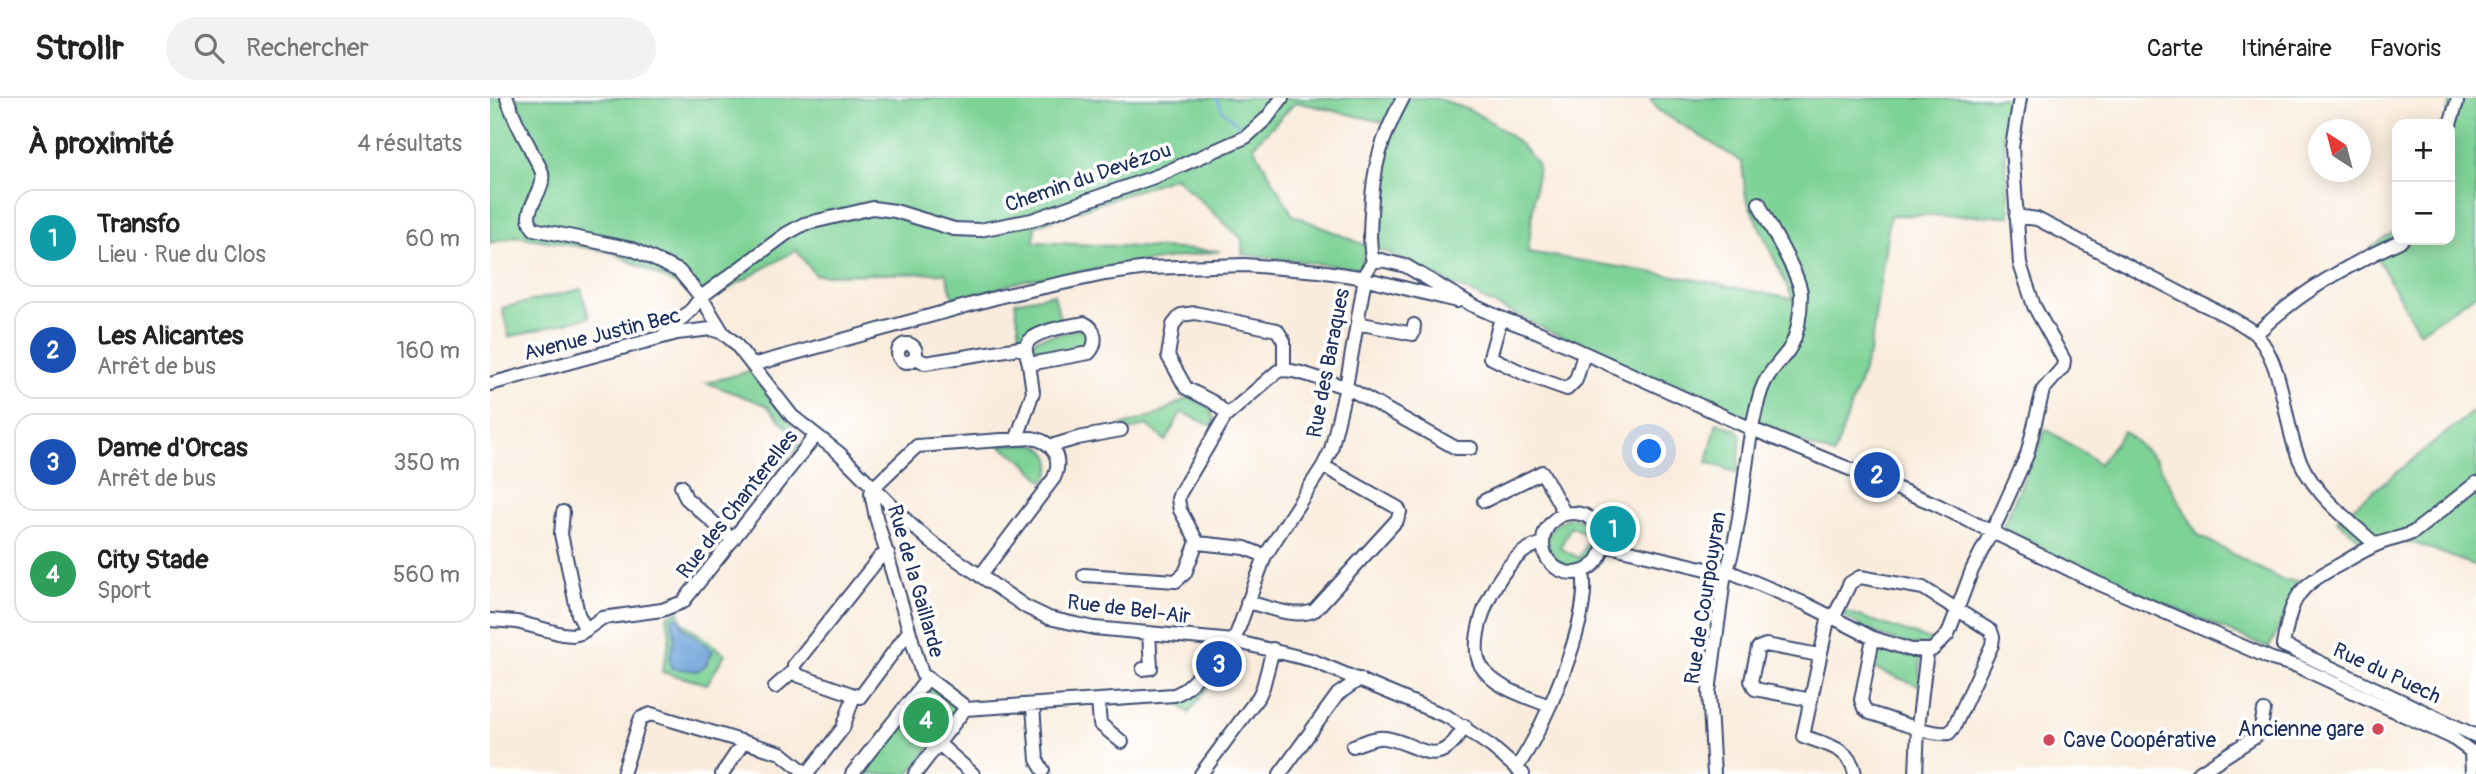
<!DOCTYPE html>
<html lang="fr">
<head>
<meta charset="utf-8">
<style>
  :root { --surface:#fff; --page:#f2f2f2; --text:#222; --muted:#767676; --line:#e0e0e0; --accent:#d1495b }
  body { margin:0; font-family:Pangolin,sans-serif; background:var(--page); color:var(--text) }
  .controls { position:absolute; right:21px; top:21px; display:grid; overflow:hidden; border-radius:14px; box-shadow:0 4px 18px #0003 }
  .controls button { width:63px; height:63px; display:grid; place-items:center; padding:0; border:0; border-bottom:2px solid var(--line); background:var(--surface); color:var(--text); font:35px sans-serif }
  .compass { position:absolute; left:1818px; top:21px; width:63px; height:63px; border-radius:50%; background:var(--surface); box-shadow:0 4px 18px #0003; rotate:324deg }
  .you { position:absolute; left:1160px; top:354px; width:24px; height:24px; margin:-18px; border:5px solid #fff; border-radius:50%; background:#1a73e8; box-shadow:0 0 0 10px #1a73e833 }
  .badge { display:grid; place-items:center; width:46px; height:46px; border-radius:50%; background:var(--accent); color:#fff; font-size:23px; font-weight:700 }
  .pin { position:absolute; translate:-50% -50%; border:4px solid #fff; box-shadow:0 2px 7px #0006 }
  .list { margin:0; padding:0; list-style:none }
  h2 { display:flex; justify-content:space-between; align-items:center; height:91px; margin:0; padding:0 28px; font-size:30px }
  h2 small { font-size:23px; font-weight:400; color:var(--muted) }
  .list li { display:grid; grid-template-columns:46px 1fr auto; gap:21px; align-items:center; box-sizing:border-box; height:98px; margin:0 14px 14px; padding:0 14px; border:2px solid var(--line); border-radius:21px }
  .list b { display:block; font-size:26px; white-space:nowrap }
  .list p { margin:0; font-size:23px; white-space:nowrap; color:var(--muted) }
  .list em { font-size:23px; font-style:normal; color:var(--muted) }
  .icon { flex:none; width:38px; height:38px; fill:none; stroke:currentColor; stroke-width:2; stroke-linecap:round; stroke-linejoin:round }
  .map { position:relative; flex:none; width:1986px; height:676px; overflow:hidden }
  header { display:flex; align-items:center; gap:42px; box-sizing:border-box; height:98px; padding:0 35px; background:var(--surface); border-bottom:2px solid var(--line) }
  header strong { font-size:33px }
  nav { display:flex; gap:38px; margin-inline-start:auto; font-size:24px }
  .search { width:490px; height:63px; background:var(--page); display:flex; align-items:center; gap:18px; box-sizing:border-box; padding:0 24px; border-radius:38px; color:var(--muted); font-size:26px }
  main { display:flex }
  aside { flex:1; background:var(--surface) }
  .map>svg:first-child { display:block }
</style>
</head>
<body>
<header>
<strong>Strollr</strong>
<div class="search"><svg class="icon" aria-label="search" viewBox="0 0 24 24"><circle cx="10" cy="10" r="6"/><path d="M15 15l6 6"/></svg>Rechercher</div>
<nav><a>Carte</a><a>Itinéraire</a><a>Favoris</a></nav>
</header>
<main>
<aside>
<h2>À proximité<small>4 résultats</small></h2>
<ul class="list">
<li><span class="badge" style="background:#0f9aa8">1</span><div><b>Transfo</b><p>Lieu · Rue du Clos</p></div><em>60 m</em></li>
<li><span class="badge" style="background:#1a4fb4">2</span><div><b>Les Alicantes</b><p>Arrêt de bus</p></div><em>160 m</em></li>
<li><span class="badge" style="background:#1a4fb4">3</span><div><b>Dame d'Orcas</b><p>Arrêt de bus</p></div><em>350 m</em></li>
<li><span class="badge" style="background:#2e9e5b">4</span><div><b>City Stade</b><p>Sport</p></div><em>560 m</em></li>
</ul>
</aside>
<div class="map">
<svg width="1986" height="676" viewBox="0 0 1986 676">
  <rect width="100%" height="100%" fill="#fff"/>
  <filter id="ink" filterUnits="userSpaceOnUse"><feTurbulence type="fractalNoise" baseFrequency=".0143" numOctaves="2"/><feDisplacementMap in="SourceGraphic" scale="14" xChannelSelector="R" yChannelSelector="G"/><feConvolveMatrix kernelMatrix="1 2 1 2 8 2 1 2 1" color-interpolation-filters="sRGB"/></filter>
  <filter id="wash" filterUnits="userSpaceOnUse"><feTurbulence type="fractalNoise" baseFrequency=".00686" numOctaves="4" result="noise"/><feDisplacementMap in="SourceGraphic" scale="28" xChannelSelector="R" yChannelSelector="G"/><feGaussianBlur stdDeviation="1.57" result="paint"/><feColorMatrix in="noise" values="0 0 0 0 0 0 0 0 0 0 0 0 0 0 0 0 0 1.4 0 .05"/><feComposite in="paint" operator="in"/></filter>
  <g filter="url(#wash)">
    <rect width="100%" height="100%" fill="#f9ecdc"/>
    <!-- green -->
    <path fill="#7dd295" stroke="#4c807a" stroke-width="2" fill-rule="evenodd" d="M0 0H944C985 10 1023 33 1048 67L1038 154 1202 181 1303 201 1256 100 1252 64 1168 12 1160 0H1521L1513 32 1520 118 1400 117 1380 253 1344 357C1191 299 1043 226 897 154L877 149 870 171 752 156V141L685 79 545 128 544 144 730 153 535 182 464 203 456 175 325 177 306 152 226 198 200 194 122 154 27 138 0 145ZM806 4 905 27 891 67 877 148 803 117 763 48Z
      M1962 0H1986V196L1929 234 1881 149 1907 132V142H1960V26H1954Z
      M91 191 99 219 19 239 12 210Z
      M564 196 571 226 531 242 525 204Z
      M591 231 598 234V248L594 253 548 260 545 257 543 244 548 240Z
      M260 273 311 338 309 349 273 394 303 356 306 348 304 337 276 307 217 285Z
      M699 299 720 310 724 322 722 328 691 314 676 343 656 327 633 335 631 328 668 316Z
      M1986 311V468L1922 444 1876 446 1847 422Z
      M1227 324 1247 332 1251 337 1248 375 1217 364Z
      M1556 331 1596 356 1609 366 1634 333 1666 362 1708 437 1791 482 1811 483 1779 550 1568 461 1511 433Z
      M545 346C562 354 566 368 554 384L532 362 509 347Z
      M1079 420C1095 419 1113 431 1108 450 1095 504 1022 439 1079 420ZM1081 428 1100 439 1089 460 1070 450Z
      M189 513 192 524 235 556 217 586 172 574 180 539 177 518Z
      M1354 513 1444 543C1423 557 1373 530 1353 518Z
      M738 548 748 551 750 560 740 558 699 615 689 606 702 601 732 564 727 559Z
      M1391 550 1430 560 1429 588 1383 570 1386 555Z
      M442 589 467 607 468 614 419 676H373L436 590Z"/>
    <!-- water -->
    <path fill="#69a0d7" stroke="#42689a" stroke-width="2" d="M188 519 194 530 223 553 215 568 207 573 181 570 180 559 185 539 182 520Z"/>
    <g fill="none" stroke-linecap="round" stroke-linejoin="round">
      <!-- stream -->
      <path stroke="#69a0d7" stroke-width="2.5" d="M726 0 732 12 750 28"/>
    </g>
  </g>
  <g filter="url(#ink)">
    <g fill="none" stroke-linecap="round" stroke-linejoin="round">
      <!-- minor casing -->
      <g stroke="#3c4b71" stroke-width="16">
        <path id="minor" d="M17 0C23 18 31 34 40 50 43 58 50 67 52 75 56 96 28 113 44 131L142 151 189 173 211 199 233 235
          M1960 26 1967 4
          M1526 118 1547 121C1599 148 1651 175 1704 202 1720 210 1758 226 1768 239 1792 267 1794 316 1805 350 1818 392 1854 418 1886 447
          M883 164C879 147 880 132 881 115 883 68 891 41 913 0
          M1011 220 1000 259 1035 276 1077 291 1086 282 1094 256
          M594 225C606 230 608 245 599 255L539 266C538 261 535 254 536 249 538 233 580 228 594 225Z
          M867 225 923 236 924 227
          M1766 236C1810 193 1857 168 1912 142
          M173 238 202 211 211 199 296 136 314 126 383 110 405 113 464 131 489 132 542 122 667 78 756 39 777 20 792 0
          M408 255a9 9 0 1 1 18 0a9 9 0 1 1-18 0Z
          M425 259 435 265 536 249
          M262 267 512 198 615 176 657 170 755 167 829 173 869 179 967 203
          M0 286 187 235 221 231 233 235 245 245 302 318 349 355 419 425 441 444 536 509 559 520 604 530 744 543 821 562 958 619 1002 649 1033 676
          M737 316 723 304 696 290 678 258 683 227 691 217 705 215 787 232 794 243V272
          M527 340 543 294 539 266
          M561 348 588 340 631 332
          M1986 385 1924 434C1912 440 1900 441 1888 446 1874 452 1861 460 1849 467 1806 490 1802 499 1793 547L1986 638
          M191 388 196 400 243 442
          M383 390 427 348 541 340C563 343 573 360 564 380L490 478
          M383 390 381 395 386 419 432 576 473 607 475 611
          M994 403 1052 374 1075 416
          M73 414 71 436 88 516 96 532
          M1053 445a30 30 0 1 1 60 0a30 30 0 1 1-60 0Z
          M1053 446C1015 448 973 537 991 568 1005 591 1036 598 1059 608
          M1114 449H1123L1225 473 1243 475 1316 506 1383 540 1421 552H1442L1458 536 1482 472 1509 419 1537 357 1553 292 1573 269 1574 262 1544 208 1530 166 1522 49 1530 0
          M775 458 755 450 708 445 690 412 688 401 690 395 735 319 788 273C806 269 837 285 856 289L966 350H981
          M594 477 686 483 695 475 707 444
          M757 504C776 508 806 522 825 512L907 422 910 414 908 410 833 368
          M1339 517 1313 638C1336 647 1360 649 1365 676
          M1344 519 1360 485 1370 479 1433 490 1501 533 1503 539 1502 547 1464 629 1459 635C1437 637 1402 621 1380 615L1374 610 1371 602 1383 540
          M0 522 27 524 72 536 83 537 91 535 112 520 172 512 193 504 326 337
          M744 543 775 458 833 368 841 352 856 289 876 174 883 164 891 162 916 168 982 207 1011 220 1048 234 1262 331 1445 406 1605 484 1782 561 1807 568 1961 639 1986 657
          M653 571 661 570 659 535
          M304 572 307 577 370 599 419 533
          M285 589 304 572V567L390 459 398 455
          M1321 602 1265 591 1261 583 1268 550 1276 547 1329 557
          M608 603 610 626 632 644
          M543 608 547 662 553 672
          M475 611 684 597C700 592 727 558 730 542
          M449 646 483 676
          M863 648C872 645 886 638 895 640 933 646 946 676 975 628
          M1981 654 1982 675
          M1027 669C1054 631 1102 520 1093 475
          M133 676 149 625 151 620 161 616 291 655 317 676 353 630 364 597
          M232 676 253 645
          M362 676 438 580
          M425 676 475 611
          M711 676 769 598 773 589 783 551
          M790 676 848 596 870 581
          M1224 676 1219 594 1234 481C1256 420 1252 354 1271 293 1276 277 1288 266 1298 253 1308 239 1311 213 1311 196 1311 178 1277 126 1269 105
          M1426 676 1428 629 1437 553
          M1707 676 1765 639 1771 629 1774 613"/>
      </g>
      <!-- minor -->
      <use href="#minor" stroke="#fff" stroke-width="12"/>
    </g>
  </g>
  <!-- markers -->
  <g fill="#d1495b" stroke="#fff" stroke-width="2.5">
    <circle cx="1888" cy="631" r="7"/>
    <circle cx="1559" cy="642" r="7"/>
  </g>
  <g text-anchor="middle" stroke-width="7" stroke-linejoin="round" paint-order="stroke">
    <!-- street labels -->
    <g font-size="21" fill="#1b2f5e" stroke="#fff">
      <text transform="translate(598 79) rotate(-19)" y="7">Chemin du Devézou</text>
      <text transform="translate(112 236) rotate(-14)" y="7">Avenue Justin Bec</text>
      <text transform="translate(838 265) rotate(-79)" y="7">Rue des Baraques</text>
      <text transform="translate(247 406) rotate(-52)" y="7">Rue des Chanterelles</text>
      <text transform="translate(426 483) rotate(74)" y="7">Rue de la Gaillarde</text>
      <text transform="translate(1215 500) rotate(-81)" y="7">Rue de Courpouyran</text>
      <text transform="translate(639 511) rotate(7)" y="7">Rue de Bel-Air</text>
      <text transform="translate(1897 575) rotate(25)" y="7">Rue du Puech</text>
    </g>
    <!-- poi labels -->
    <g font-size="21" fill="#1b2f5e" stroke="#fff" text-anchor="end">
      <text x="1874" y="638">Ancienne gare</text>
      <text x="1573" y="649" text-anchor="start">Cave Coopérative</text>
    </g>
  </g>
</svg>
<div class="controls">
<button>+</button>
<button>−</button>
</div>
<svg class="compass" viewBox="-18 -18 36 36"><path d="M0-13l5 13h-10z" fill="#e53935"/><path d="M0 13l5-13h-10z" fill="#767676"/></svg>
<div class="you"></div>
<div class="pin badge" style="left:1123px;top:431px;background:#0f9aa8">1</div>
<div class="pin badge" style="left:1387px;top:377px;background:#1a4fb4">2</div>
<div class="pin badge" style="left:729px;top:566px;background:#1a4fb4">3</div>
<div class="pin badge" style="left:436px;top:622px;background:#2e9e5b">4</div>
</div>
</main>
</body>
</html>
